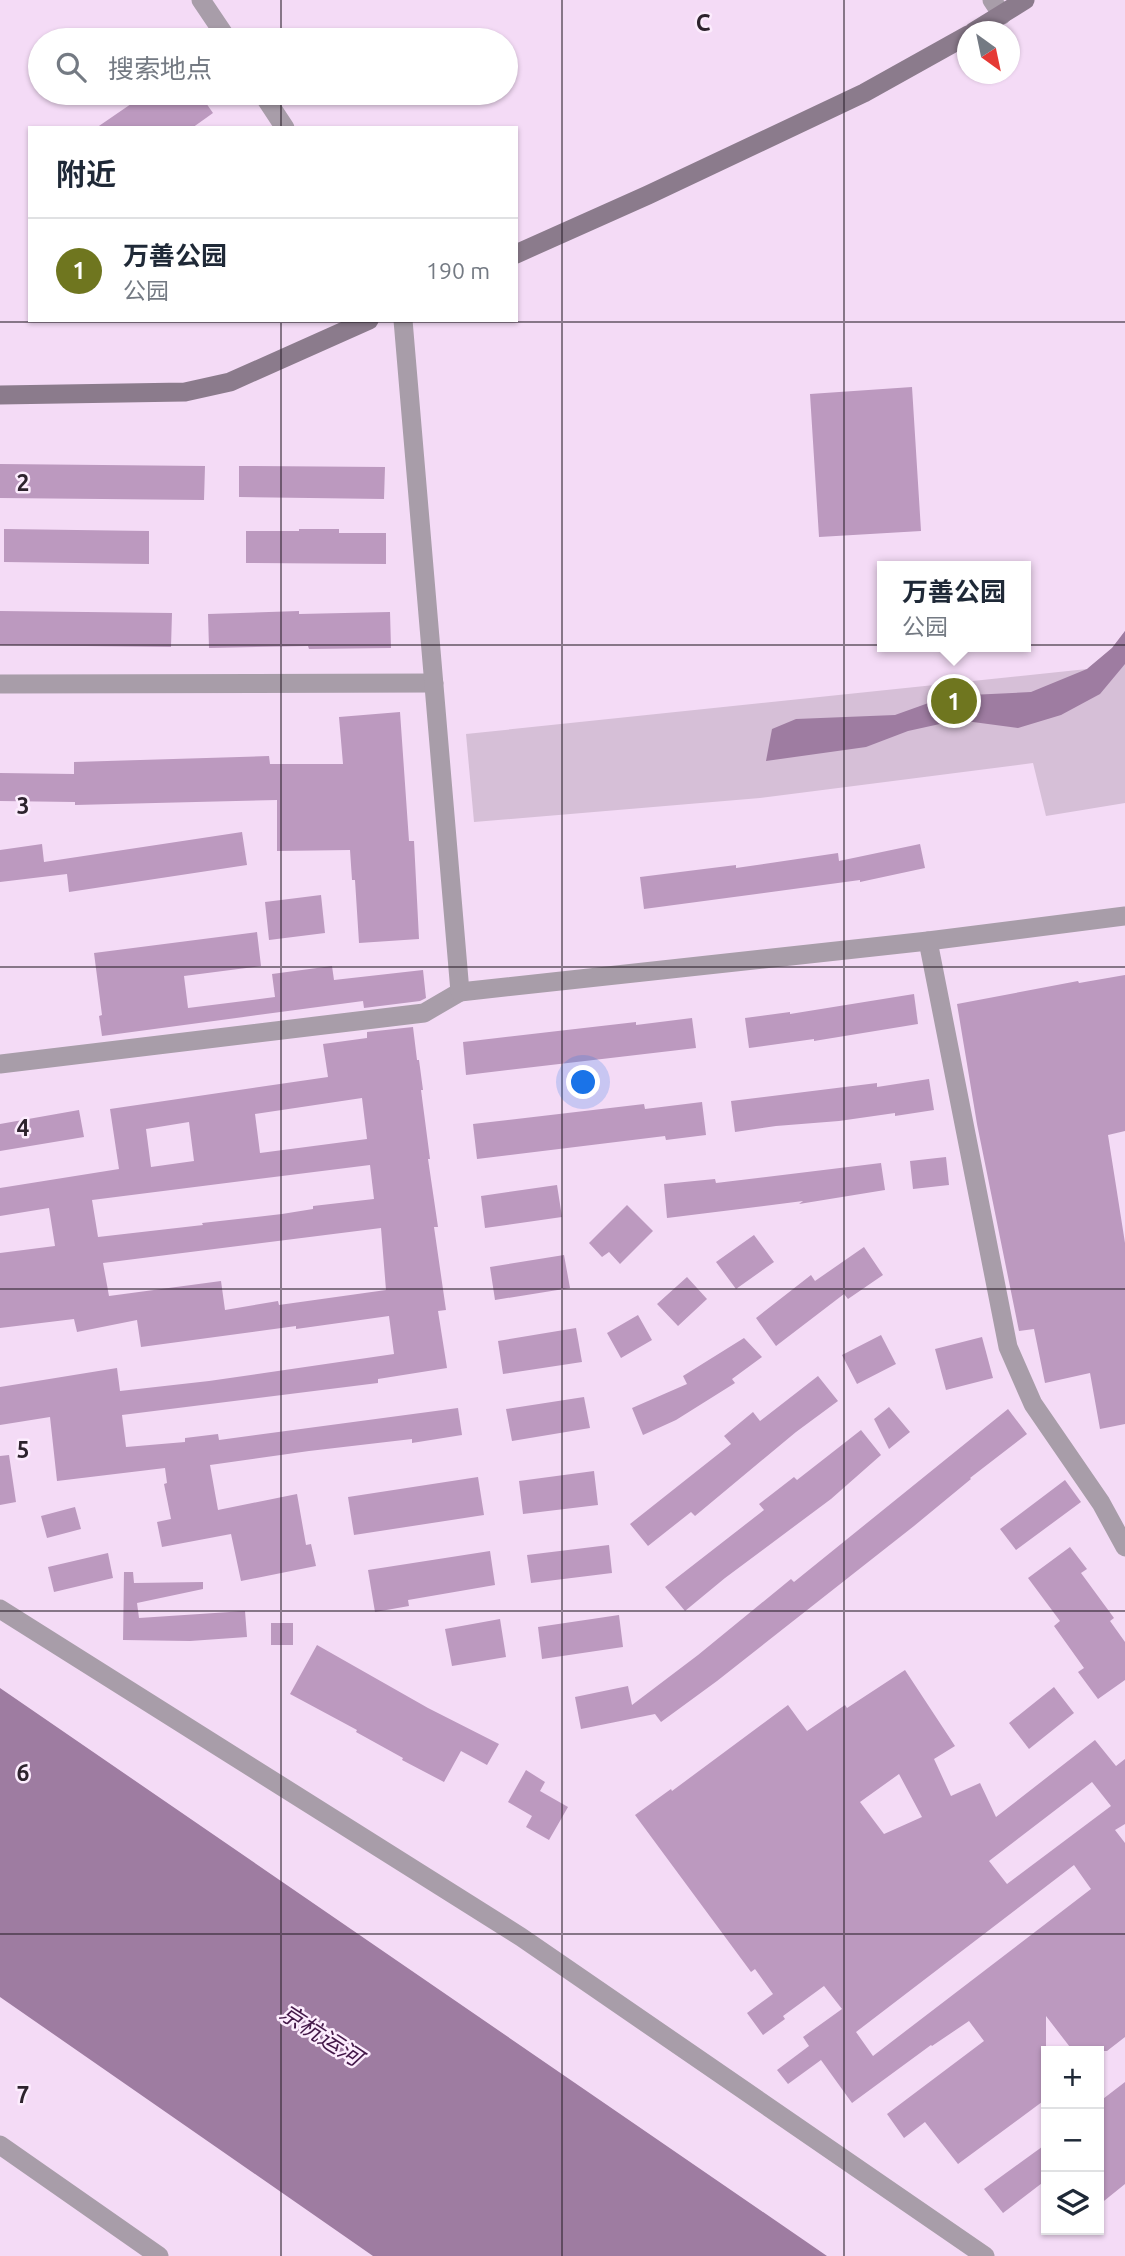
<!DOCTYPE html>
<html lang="zh">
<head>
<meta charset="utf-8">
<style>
  :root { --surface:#fff; --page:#f2f2f3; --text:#1f2937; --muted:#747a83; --line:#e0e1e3; --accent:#6f761f }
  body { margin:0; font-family:Ubuntu,"Noto Sans SC",sans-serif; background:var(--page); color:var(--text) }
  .controls { position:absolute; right:21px; bottom:21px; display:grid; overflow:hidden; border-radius:0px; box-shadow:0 2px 5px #0004 }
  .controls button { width:63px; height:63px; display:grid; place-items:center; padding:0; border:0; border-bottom:2px solid var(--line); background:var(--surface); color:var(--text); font:35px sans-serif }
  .compass { position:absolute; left:957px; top:21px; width:63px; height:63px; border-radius:50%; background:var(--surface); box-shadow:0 2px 5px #0004; rotate:147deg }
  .you { position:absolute; left:584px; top:1083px; width:24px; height:24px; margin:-18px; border:5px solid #fff; border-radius:50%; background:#1a73e8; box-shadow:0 0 0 10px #1a73e833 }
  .badge { display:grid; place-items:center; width:46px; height:46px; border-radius:50%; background:var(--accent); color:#fff; font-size:23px; font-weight:700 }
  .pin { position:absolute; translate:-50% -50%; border:4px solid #fff; box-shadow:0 2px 7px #0006 }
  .popup { position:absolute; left:877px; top:561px; width:154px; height:91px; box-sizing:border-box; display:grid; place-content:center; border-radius:0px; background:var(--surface); filter:drop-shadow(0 2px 5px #0005); font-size:23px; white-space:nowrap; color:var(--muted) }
  .popup b { font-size:26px; color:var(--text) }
  .popup::after { content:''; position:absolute; left:50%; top:100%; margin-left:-14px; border:14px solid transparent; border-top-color:var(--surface) }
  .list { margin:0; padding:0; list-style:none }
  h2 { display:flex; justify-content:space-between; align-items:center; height:91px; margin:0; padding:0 28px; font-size:30px }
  h2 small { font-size:23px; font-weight:400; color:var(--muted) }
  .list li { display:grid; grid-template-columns:46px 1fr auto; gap:21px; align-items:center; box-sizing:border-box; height:105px; padding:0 28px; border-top:2px solid var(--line) }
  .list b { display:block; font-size:26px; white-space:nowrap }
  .list p { margin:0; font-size:23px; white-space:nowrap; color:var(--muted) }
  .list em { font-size:23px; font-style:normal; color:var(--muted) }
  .icon { flex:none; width:38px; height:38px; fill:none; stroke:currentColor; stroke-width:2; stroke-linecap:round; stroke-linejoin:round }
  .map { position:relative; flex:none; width:1125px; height:2256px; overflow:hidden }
  .search { position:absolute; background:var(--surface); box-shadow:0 2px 5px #0004; left:28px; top:28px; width:490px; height:77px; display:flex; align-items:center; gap:18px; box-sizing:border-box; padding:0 24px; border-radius:38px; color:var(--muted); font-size:26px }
  .panel { position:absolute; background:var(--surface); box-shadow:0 2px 5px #0004; left:28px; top:126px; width:490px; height:196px; border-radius:0px }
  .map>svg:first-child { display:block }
</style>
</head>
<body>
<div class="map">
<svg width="1125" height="2256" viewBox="0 0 1125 2256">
  <rect width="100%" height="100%" fill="#f4dbf6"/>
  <!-- green -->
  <path fill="#d6bfd7" d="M1125 631V803L1046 816 1033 763 760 798 474 822 466 734 1087 669 1112 648Z"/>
  <!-- water -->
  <path fill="#9e7ca1" d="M1125 631V664L1100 694 1061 715 1018 728 958 720 908 731 866 747 766 761 772 729 796 719 895 715 948 696 1031 692 1087 669 1112 648Z
    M0 1688 827 2256H373L0 1997Z"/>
  <!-- building -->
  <path fill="#bc99bf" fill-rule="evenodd" d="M147 93H199L213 113 192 128H96Z
    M912 387 921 531 819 537 810 394Z
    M0 464 205 466 204 500 0 498Z
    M239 466 385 467 384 499 239 497Z
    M4 529 149 531V564L4 562Z
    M299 529H339V533H386V564L246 563V531H299Z
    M0 611 172 613 171 647 0 645Z
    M299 611V614L390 612 391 648 309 649 308 646 209 648 208 614Z
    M400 712 409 841H414L419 939 359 943 355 880H352L350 850 277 851V800L75 805V802L0 801V773L74 774V762L269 756 270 764H343L339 717Z
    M242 832 247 865 69 892 67 874 0 882V850L42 844 44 862Z
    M920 844 925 868 860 882V880L644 909 640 877 736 865V868L838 853 839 861Z
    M321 895 325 933 269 940 265 902Z
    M257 932 261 966 184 976 188 1008 275 997 272 974 332 966 334 980 423 970 426 998 420 1001 364 1008 363 1001 102 1036 99 1016 102 1015 94 953Z
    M1125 975V1131L1108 1135 1125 1243V1424L1100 1429 1090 1373 1045 1383 1034 1329 1019 1331 977 1124 957 1004 1078 981 1079 983Z
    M914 994 918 1024 814 1041V1039L749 1048 745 1018 790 1012V1014Z
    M692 1018 696 1048 466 1075 463 1042 636 1022V1025Z
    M413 1027 417 1060H419L423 1090H421L430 1159H428L438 1227H434L446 1310 438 1311 447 1368 378 1379V1383L122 1415 126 1447 185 1442V1438L218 1434 219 1440 458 1408 462 1435 412 1443V1439L309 1451 210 1465 218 1510 297 1494 306 1545 311 1544 316 1566 241 1581 231 1534 162 1547 157 1522 171 1519 164 1484 167 1483 165 1468 57 1481 50 1417 0 1425V1387L117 1368 120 1391 209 1381 394 1354 389 1316 296 1329V1326L141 1347 137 1320 77 1332 74 1319 0 1328V1253L55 1246 49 1208 0 1216V1188L119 1169 110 1109 328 1077 323 1044 367 1038V1032ZM362 1098 367 1139 260 1153 255 1114ZM189 1122 194 1161 151 1167 146 1129ZM370 1165 374 1199 313 1206V1209L282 1214 202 1223 203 1225 98 1237 92 1200ZM381 1228 386 1290 279 1305 278 1301 225 1310 221 1281 109 1296 103 1263Z
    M929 1079 934 1110 895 1116V1113L839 1121 776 1126 735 1132 731 1101 877 1083V1087Z
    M702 1102 706 1135 666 1140 665 1136 477 1159 473 1124 644 1104 645 1109Z
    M79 1110 84 1137 0 1151V1124Z
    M946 1157 949 1185 913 1189 910 1161Z
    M881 1163 885 1190 799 1204 803 1201 667 1218 664 1184 715 1179 716 1183Z
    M557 1185 562 1217 485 1228 481 1196Z
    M627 1205 653 1231 620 1264 609 1252 602 1257 589 1243Z
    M754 1235 774 1262 736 1289 716 1262Z
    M864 1247 883 1275 848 1299 844 1294 776 1346 756 1318 811 1275 815 1281Z
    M564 1255 570 1288 495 1300 490 1267Z
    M687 1277 707 1299 678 1326 657 1304Z
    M638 1315 652 1340 621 1358 607 1333Z
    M576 1328 582 1362 503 1374 498 1341Z
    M881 1335 896 1364 857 1384 842 1355Z
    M982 1337 993 1378 946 1390 935 1349Z
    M744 1338 762 1357 732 1379 735 1383 676 1420 643 1435 632 1408 687 1384 683 1376Z
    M818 1376 838 1401 796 1432 695 1516 691 1512 648 1546 630 1524 731 1444 724 1436 753 1412 760 1421Z
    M584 1397 590 1428 512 1441 506 1409Z
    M889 1407 910 1432 889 1449 874 1419Z
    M1008 1409 1027 1434 970 1478 971 1479 914 1526 717 1681 661 1722 655 1714 581 1729 575 1697 628 1686 632 1705 698 1655 791 1579 794 1582Z
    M861 1430 881 1455 831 1499 725 1578 685 1611 665 1587 764 1510 759 1504 794 1477 797 1480Z
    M9 1455 16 1502 0 1505V1456Z
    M594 1471 598 1505 523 1514 519 1481Z
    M478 1477 484 1515 354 1535 348 1497Z
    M1065 1480 1081 1502 1016 1550 1000 1529Z
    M75 1507 81 1529 47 1538 41 1516Z
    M609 1545 612 1573 531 1583 527 1555Z
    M1070 1547 1087 1569 1081 1573 1114 1618 1110 1621 1125 1642V1680L1098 1699 1078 1672 1084 1668 1054 1626 1060 1621 1028 1578Z
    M490 1551 495 1585 408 1600 409 1606 375 1612 368 1570Z
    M108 1553 113 1578 54 1592 48 1567Z
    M124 1572H133L134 1583 203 1582V1589L137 1603 139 1618 245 1611 247 1637 190 1641 123 1640Z
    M619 1615 623 1647 542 1659 538 1627Z
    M500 1619 506 1657 452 1666 445 1629Z
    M271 1623H293V1645H271Z
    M317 1645 428 1708 499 1744 487 1765 461 1751 444 1782 402 1760 403 1758 356 1732 357 1730 290 1694Z
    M905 1670 955 1746 934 1759 951 1796 980 1783 996 1817 1095 1740 1116 1766 1125 1759V1824L1115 1830 1125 1843V2037L1107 2051H1073L1046 2016V2099L958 2164 925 2122 904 2138 887 2114 984 2041 969 2021 932 2046 931 2045 852 2103 821 2060 788 2084 777 2070 809 2046 803 2037 842 2009 824 1986 783 2016 785 2019 763 2035 747 2013 773 1994 755 1969 751 1972 635 1815 671 1789 672 1791 788 1705 807 1731 845 1705 847 1708ZM899 1774 922 1817 884 1834 860 1802ZM1092 1782 1111 1806 1007 1884 989 1861ZM1074 1865 1091 1889 873 2056 856 2032Z
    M1054 1687 1074 1713 1029 1749 1009 1723Z
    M526 1770 545 1782 540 1791 568 1807 549 1840 526 1827 532 1816 508 1802Z
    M1125 2082V2184L1099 2205V2102Z
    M1046 2144V2180L1003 2213 984 2189Z"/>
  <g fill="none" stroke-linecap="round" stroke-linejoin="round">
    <!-- minor -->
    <path stroke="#a89da9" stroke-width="19" d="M201 0 228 40
      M992 0 1002 15
      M262 93 285 128
      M0 684 434 683
      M928 941 1008 1347 1033 1404 1101 1503 1125 1547
      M0 1064 424 1013 460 992
      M0 1609 521 1937 985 2256
      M0 2145 159 2256"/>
    <!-- tertiary -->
    <path stroke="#a89da9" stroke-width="19" d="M403 320 460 992 928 941 1125 916"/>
    <!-- secondary -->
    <path stroke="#8b7b8c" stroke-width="19" d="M973 32 1025 0
      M516 254 648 195 864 93 968 35
      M0 395 185 392 230 382 369 320"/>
  </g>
  <!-- grid -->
  <path fill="none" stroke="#2d232d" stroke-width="2" stroke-opacity="0.55" d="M281 0V40M562 0V2256M844 0V2256M281 93V128M281 320V2256M0 322H1125M0 645H1125M0 967H1125M0 1289H1125M0 1611H1125M0 1934H1125"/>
  <g text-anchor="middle" stroke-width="5" stroke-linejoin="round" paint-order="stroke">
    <!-- water labels -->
    <g font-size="23" font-style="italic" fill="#431848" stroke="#fcecfd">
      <text transform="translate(321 2035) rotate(33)" y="8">京杭运河</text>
    </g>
  </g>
  <g font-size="23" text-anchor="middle" font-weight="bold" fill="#2d232d" stroke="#fcecfd" stroke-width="5" stroke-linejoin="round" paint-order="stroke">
    <text x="703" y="31">C</text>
    <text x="23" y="491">2</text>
    <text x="23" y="814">3</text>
    <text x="23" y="1136">4</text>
    <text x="23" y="1458">5</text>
    <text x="23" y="1781">6</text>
    <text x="23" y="2103">7</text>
  </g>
</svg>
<div class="controls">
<button>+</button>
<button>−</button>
<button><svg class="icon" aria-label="layers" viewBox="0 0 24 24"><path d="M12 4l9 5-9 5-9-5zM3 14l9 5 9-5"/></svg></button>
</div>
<svg class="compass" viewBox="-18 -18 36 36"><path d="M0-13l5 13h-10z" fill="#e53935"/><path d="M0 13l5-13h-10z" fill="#747a83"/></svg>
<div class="you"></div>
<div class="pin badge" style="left:954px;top:701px">1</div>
<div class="popup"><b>万善公园</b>公园</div>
<div class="search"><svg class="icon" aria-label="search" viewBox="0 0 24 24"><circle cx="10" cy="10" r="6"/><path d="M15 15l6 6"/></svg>搜索地点</div>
<section class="panel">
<h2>附近<small></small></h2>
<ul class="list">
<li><span class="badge">1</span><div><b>万善公园</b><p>公园</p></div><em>190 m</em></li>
</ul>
</section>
</div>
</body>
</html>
